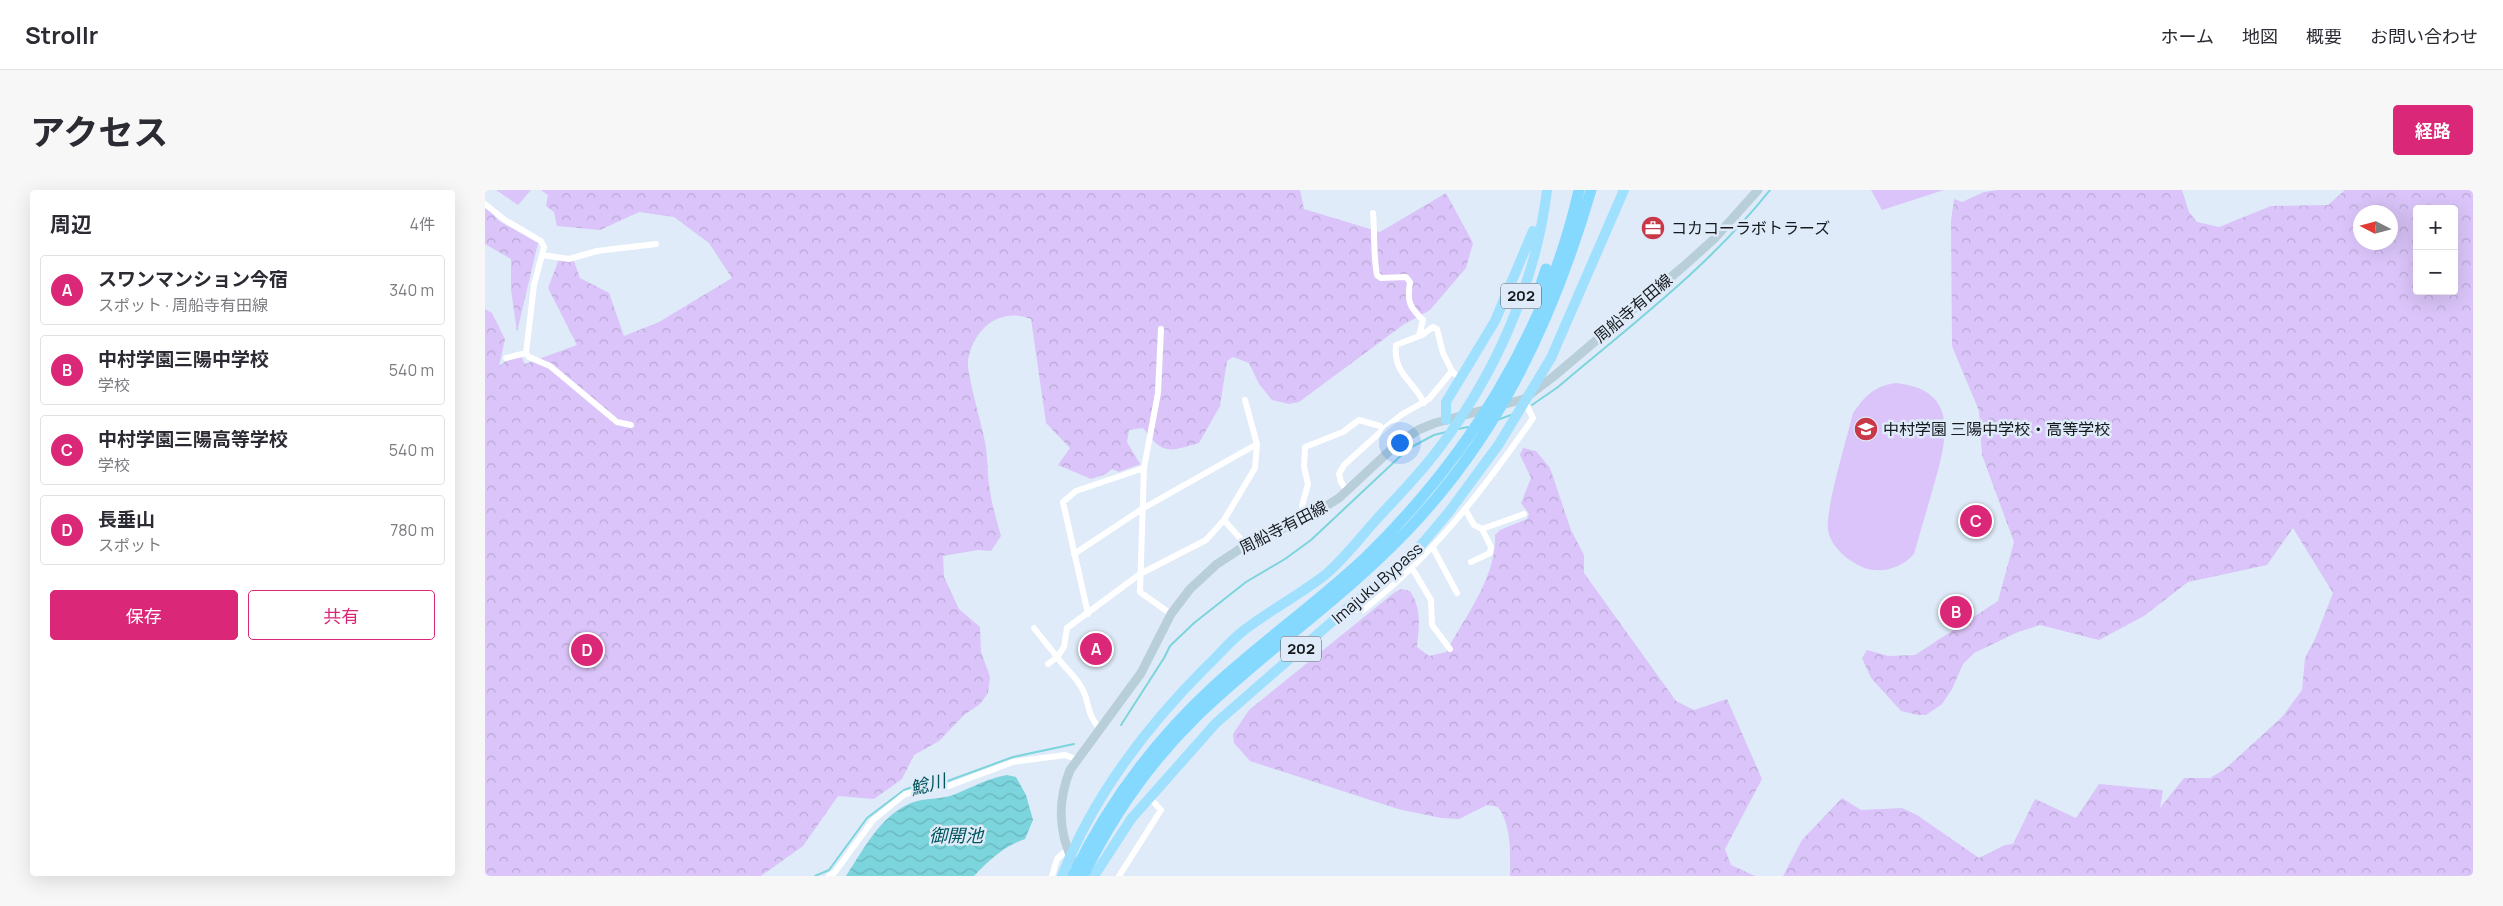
<!DOCTYPE html>
<html lang="ja">
<head>
<meta charset="utf-8">
<style>
  :root { --surface:#fff; --page:#f7f7f7; --text:#2b2b33; --muted:#7c7c81; --line:#e1e1e2; --accent:#db2777 }
  body { margin:0; font-family:Manrope,"Noto Sans JP",sans-serif; background:var(--page); color:var(--text) }
  .controls { position:absolute; right:15px; top:15px; display:grid; overflow:hidden; border-radius:5px; box-shadow:0 5px 20px #0002 }
  .controls button { width:45px; height:45px; display:grid; place-items:center; padding:0; border:0; border-bottom:1px solid var(--line); background:var(--surface); color:var(--text); font:25px sans-serif }
  .compass { position:absolute; left:1868px; top:15px; width:45px; height:45px; border-radius:50%; background:var(--surface); box-shadow:0 5px 20px #0002; rotate:276deg }
  .you { position:absolute; left:914px; top:252px; width:18px; height:18px; margin:-12px; border:4px solid #fff; border-radius:50%; background:#1a73e8; box-shadow:0 0 0 8px #1a73e833 }
  .badge { display:grid; place-items:center; width:32px; height:32px; border-radius:50%; background:var(--accent); color:#fff; font-size:16px; font-weight:700 }
  .pin { position:absolute; translate:-50% -50%; border:2px solid #fff; box-shadow:0 1px 5px #0006 }
  .list { margin:0; padding:0; list-style:none }
  h2 { display:flex; justify-content:space-between; align-items:center; height:65px; margin:0; padding:0 20px; font-size:21px }
  h2 small { font-size:16px; font-weight:400; color:var(--muted) }
  .list li { display:grid; grid-template-columns:32px 1fr auto; gap:15px; align-items:center; box-sizing:border-box; height:70px; margin:0 10px 10px; padding:0 10px; border:1px solid var(--line); border-radius:5px }
  .list b { display:block; font-size:19px; white-space:nowrap }
  .list p { margin:0; font-size:16px; white-space:nowrap; color:var(--muted) }
  .list em { font-size:16px; font-style:normal; color:var(--muted) }
  .actions { display:flex; gap:10px; padding:15px 20px }
  .actions a { flex:1; padding:11px 0; border:1px solid var(--accent); border-radius:5px; text-align:center; font-size:18px; color:var(--accent) }
  .actions .main { background:var(--accent); color:#fff }
  .map { position:relative; flex:none; width:1988px; height:686px; overflow:hidden; border-radius:5px }
  header { display:flex; align-items:center; gap:30px; box-sizing:border-box; height:70px; padding:0 25px; background:var(--surface); border-bottom:1px solid var(--line) }
  header strong { font-size:24px }
  nav { display:flex; gap:28px; margin-inline-start:auto; font-size:18px }
  .intro { display:flex; align-items:center; justify-content:space-between; box-sizing:border-box; height:120px; padding:0 30px }
  h1 { margin:0; font-size:35px }
  .button { padding:12px 22px; border-radius:5px; background:var(--accent); color:#fff; font-size:18px; font-weight:700 }
  main { display:flex; gap:30px; padding:0 30px }
  aside { flex:1; background:var(--surface); border-radius:5px; box-shadow:0 5px 20px #0002 }
  .map>svg:first-child { display:block }
</style>
</head>
<body>
<header>
<strong>Strollr</strong>
<nav><a>ホーム</a><a>地図</a><a>概要</a><a>お問い合わせ</a></nav>
</header>
<div class="intro"><h1>アクセス</h1><a class="button">経路</a></div>
<main>
<aside>
<h2>周辺<small>4件</small></h2>
<ul class="list">
<li><span class="badge">A</span><div><b>スワンマンション今宿</b><p>スポット · 周船寺有田線</p></div><em>340 m</em></li>
<li><span class="badge">B</span><div><b>中村学園三陽中学校</b><p>学校</p></div><em>540 m</em></li>
<li><span class="badge">C</span><div><b>中村学園三陽高等学校</b><p>学校</p></div><em>540 m</em></li>
<li><span class="badge">D</span><div><b>長垂山</b><p>スポット</p></div><em>780 m</em></li>
</ul>
<div class="actions"><a class="main">保存</a><a>共有</a></div>
</aside>
<div class="map">
<svg width="1988" height="686" viewBox="0 0 1988 686">
  <defs>
    <pattern id="forest-crowns" width="20" height="18" patternUnits="userSpaceOnUse" patternTransform="scale(1.25)"><rect width="20" height="18" fill="#dac4f9"/><path d="M2 6a3 3 0 1 1 6 0M12 15a3 3 0 1 1 6 0" fill="none" stroke="#baa8d5"/></pattern>
    <pattern id="water-waves" width="16" height="10" patternUnits="userSpaceOnUse" patternTransform="scale(1.25)"><rect width="16" height="10" fill="#7cd4dc"/><path d="M0 5q4-4 8 0t8 0" fill="none" stroke="#6ab5bc"/></pattern>
  </defs>
  <rect width="100%" height="100%" fill="#dfebf9"/>
  <!-- forest -->
  <path fill="url(#forest-crowns)" fill-rule="evenodd" d="M56 0H815L819 19 895 42 961 3 988 53 981 78 945 120 918 135 814 212 804 214 787 210 774 194 764 173 748 167 742 171 735 216 714 253C683 262 678 265 658 238L644 240 642 252 655 274 634 282 627 279 621 284 606 289 573 275 585 258 561 233 546 129C515 117 489 138 483 170 481 182 497 235 500 252 503 268 502 285 505 301 507 316 512 331 516 346L506 361 493 360 458 366 459 387 474 419 495 437 496 462 505 487 503 503 495 514 479 525 454 551 429 565 417 589 389 609 353 606 318 656 276 686H0V119L7 123 20 149 14 176 34 162 40 174 92 155 63 98 74 69 87 66 95 88 124 103 139 146 174 132 247 88 224 53 189 27 154 22 115 40 72 36 69 22 61 16 63 5Z
    M1513 0H1697L1704 22 1712 32 1734 37 1786 16 1843 15 1860 0H1988V686H1298L1317 650 1357 608 1376 620 1417 618 1432 625 1494 668 1520 655 1528 654 1550 609 1591 628 1614 594 1678 600 1675 618 1699 588H1725L1740 579 1797 527 1817 500 1820 468 1830 449 1848 403 1808 338 1782 375 1703 392 1659 426 1614 450 1555 435 1533 442 1489 463 1478 474 1467 499 1457 514 1441 525H1433L1416 521 1386 488 1377 468 1382 460 1403 466 1430 465 1513 411 1529 352 1497 265 1494 221 1467 156 1466 31 1469 9 1477 12 1499 2ZM1932 19H1969V101H1932ZM1906 22V52H1876V22Z
    M0 16 14 31 53 53 32 142 26 100V69L0 54Z
    M1038 258 1051 261 1065 278 1086 340 1099 365V383L1191 511 1209 520 1242 509 1277 589 1240 659 1246 675 1270 686H1025C1025 664 1027 636 1013 617L1002 615 974 629 956 628 913 619 765 571 749 553 748 544 764 520 910 402 917 399 925 401C937 419 934 437 932 457L944 466 961 462C980 427 1012 386 1010 345L1015 340 1042 329 1044 324 1036 313 1046 288 1035 265Z"/>
  <!-- garden -->
  <path fill="#dac4f9" d="M11 0H46L33 15Z
    M1386 0H1459L1397 20Z
    M1411 193C1477 200 1461 252 1448 298 1442 320 1435 342 1429 364 1417 377 1400 383 1383 379 1367 374 1346 359 1343 340 1340 320 1362 248 1368 223 1380 206 1389 196 1411 193Z"/>
  <!-- water -->
  <path fill="url(#water-waves)" d="M522 585 531 587 541 605 548 630 540 649C519 656 504 670 489 686H361C379 659 395 626 426 613 440 607 455 610 468 605 486 598 503 588 522 585Z"/>
  <g fill="none" stroke-linecap="round" stroke-linejoin="round">
    <!-- stream -->
    <path stroke="#7cd4dc" stroke-width="2" d="M1047 215 1073 197C1146 135 1225 76 1285 0
      M1012 230 1026 225
      M973 239 983 237
      M636 535 679 468 685 456 709 433 761 392 800 369 826 350 923 259 949 245 961 242
      M330 686 344 680 382 628 419 600 439 593 460 592 528 567 589 554"/>
    <!-- minor -->
    <path stroke="#fff" stroke-width="6" d="M0 14 20 30 56 51 59 57 49 95 41 163
      M888 23C890 44 888 64 892 85L896 88 921 87 925 92C922 111 924 117 938 130L934 146
      M57 65 84 69 112 61 171 54
      M676 139 673 203 659 278 655 402 686 424
      M41 163 44 167 65 176 132 232 146 235
      M21 168 41 163
      M939 213C928 190 908 184 911 155L937 145 948 137 952 139 958 163 967 181
      M862 301 856 292 854 284 859 275 900 238 916 225 944 209 967 181 975 189
      M980 319 989 335 997 339 1039 324
      M822 328 817 316 823 294 819 277 820 257 858 242 874 230 895 236 898 240
      M739 330 761 355
      M948 358 972 403
      M589 364 657 319 772 254
      M986 372 1005 363 1006 357 997 339
      M927 378 946 410 947 435 965 459
      M865 416 867 420H878C946 368 999 299 1048 228L1039 210
      M603 424 578 312 591 301 659 278
      M549 438 572 467 563 474
      M614 538C599 520 606 511 595 495 589 485 579 477 572 467L579 457 582 438 655 384 721 350 739 330 770 278 772 254 760 210
      M344 686 350 682 388 630 420 604 441 599 461 597 528 572 580 565 591 569
      M567 686 572 669 582 660
      M634 686 676 620 664 607"/>
    <!-- secondary -->
    <path stroke="#b8ced8" stroke-width="9" d="M588 671C573 642 573 610 585 580L656 483 686 424 705 399 732 374 761 355 827 325 854 308 912 254 933 240 950 233 1039 209 1068 187 1199 76 1229 49 1273 0"/>
    <!-- trunk -->
    <path stroke="#9ee0fe" stroke-width="10" d="M961 230V212L1010 131 1048 41
      M577 686C608 607 661 537 721 477 733 466 744 452 758 441 784 421 814 405 840 385 858 370 874 349 890 331 912 307 936 283 955 257 1011 183 1051 92 1062 0
      M609 686 646 629 731 533 865 416 912 379 937 354 964 322 1014 254 1066 168 1139 0"/>
    <!-- motorway -->
    <path stroke="#85d9fe" stroke-width="11" d="M1055 97 1061 79
      M588 686C623 613 670 550 730 495 778 451 832 413 880 368 983 268 1062 142 1094 0
      M598 686C627 627 664 573 711 527 778 462 856 410 921 342 1015 244 1068 129 1106 0"/>
  </g>
  <!-- icons -->
  <defs>
    <g id="office-disc" transform="scale(1.25)"><circle r="9.5" fill="#c93849" stroke="#dfebf9"/><path d="M-6-3h4V-5.5h4V-3h4V5H-6ZM-1-4.5V-3h2v-1.5ZM-6 0V1H6V0Z" fill="#fff"/></g>
    <g id="school-disc" transform="scale(1.25)"><circle r="9.5" fill="#c93849" stroke="#dfebf9"/><path d="M0-5L7-2L0 1L-7-2ZM-4 1L0 2.5L4 1V4Q0 6-4 4Z" fill="#fff"/></g>
  </defs>
  <g fill-rule="evenodd">
    <use href="#office-disc" x="1168" y="38"/>
    <use href="#school-disc" x="1381" y="239"/>
  </g>
  <g text-anchor="middle" stroke-width="5" stroke-linejoin="round" paint-order="stroke">
    <!-- shield labels -->
    <g fill="#dfebf9" stroke="#525860" stroke-width="1">
      <rect x="1016" y="93.5" width="40" height="25" rx="4"/>
      <rect x="796" y="446.5" width="40" height="25" rx="4"/>
    </g>
    <g font-size="15" font-weight="bold" fill="#15191e">
      <text x="1036" y="111">202</text>
      <text x="816" y="464">202</text>
    </g>
    <!-- poi labels -->
    <g font-size="16" fill="#15191e" stroke="#dfebf9" text-anchor="start">
      <text x="1186" y="44">コカコーラボトラーズ</text>
      <text x="1398" y="245">中村学園 三陽中学校・高等学校</text>
    </g>
    <!-- street labels -->
    <g font-size="16" fill="#15191e" stroke="#dfebf9">
      <text transform="translate(1148 118) rotate(-40)" y="6">周船寺有田線</text>
      <text transform="translate(798 337) rotate(-27)" y="6">周船寺有田線</text>
      <text transform="translate(892 393) rotate(-41)" y="6">Imajuku Bypass</text>
    </g>
    <!-- water labels -->
    <g font-size="18" font-style="italic" fill="#00545a" stroke="#dfebf9">
      <text transform="translate(443 595) rotate(-14)" y="6">鯰川</text>
      <text x="471" y="652">御開池</text>
    </g>
  </g>
</svg>
<div class="controls">
<button>+</button>
<button>−</button>
</div>
<svg class="compass" viewBox="-18 -18 36 36"><path d="M0-13l5 13h-10z" fill="#e53935"/><path d="M0 13l5-13h-10z" fill="#7c7c81"/></svg>
<div class="you"></div>
<div class="pin badge" style="left:611px;top:459px">A</div>
<div class="pin badge" style="left:1471px;top:422px">B</div>
<div class="pin badge" style="left:1491px;top:331px">C</div>
<div class="pin badge" style="left:102px;top:460px">D</div>
</div>
</main>
</body>
</html>
